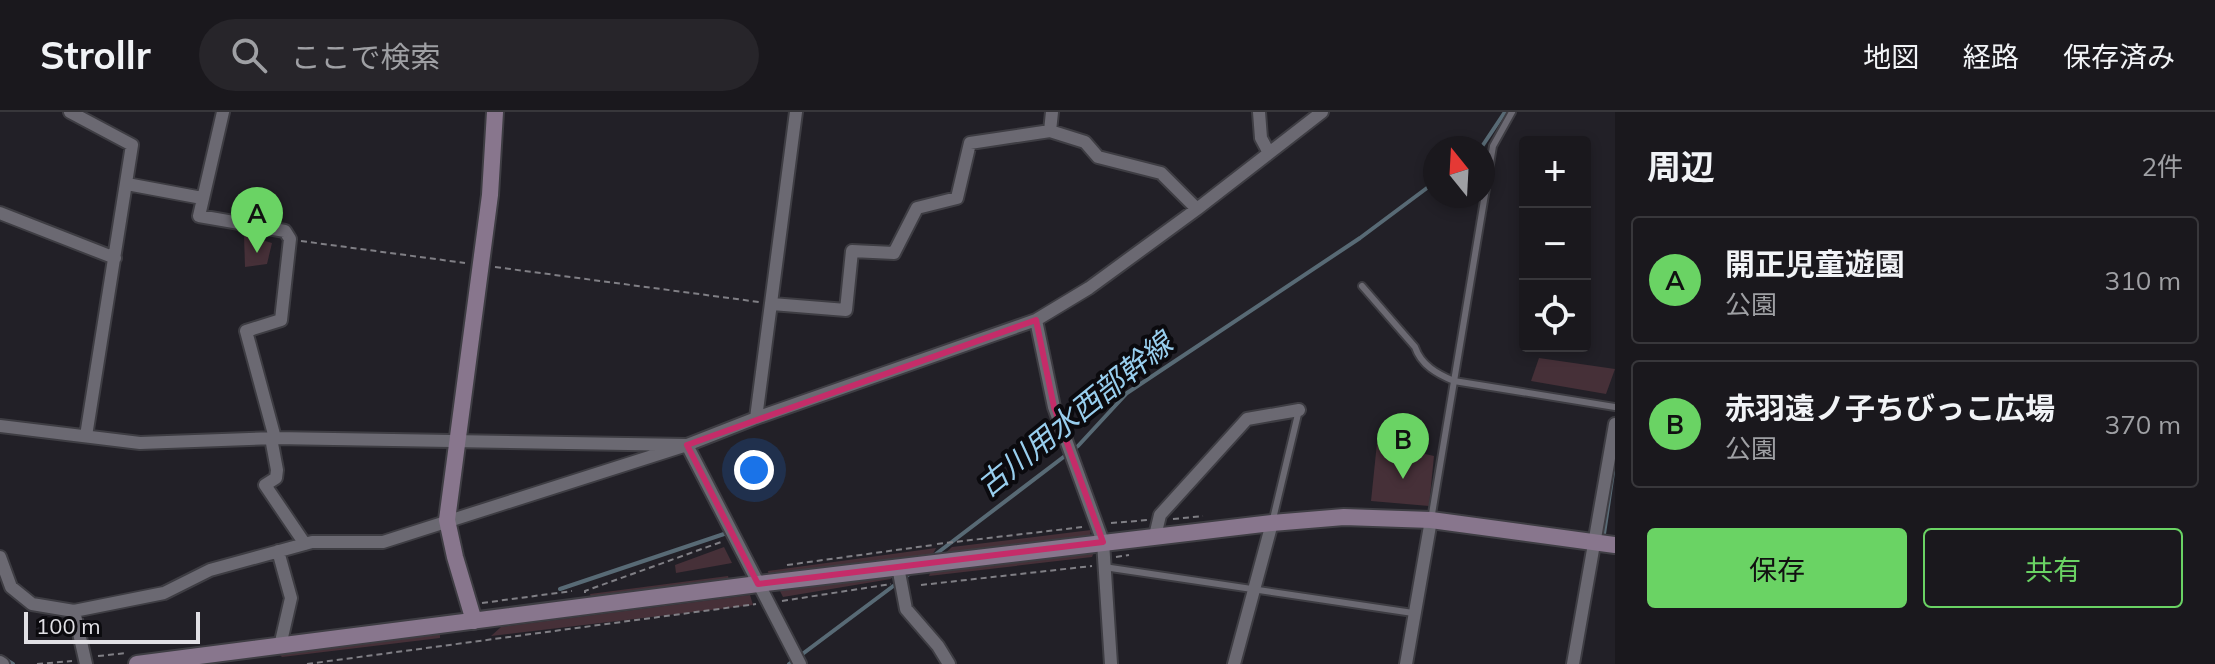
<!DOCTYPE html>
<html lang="ja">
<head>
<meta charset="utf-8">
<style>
  :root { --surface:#1a181d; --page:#27252a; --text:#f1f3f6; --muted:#9fa0a4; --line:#38373b; --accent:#6ad364 }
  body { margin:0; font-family:Mulish,"Noto Sans JP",sans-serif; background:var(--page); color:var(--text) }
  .controls { position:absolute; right:24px; top:24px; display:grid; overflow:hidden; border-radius:8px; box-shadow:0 4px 12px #0003 }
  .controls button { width:72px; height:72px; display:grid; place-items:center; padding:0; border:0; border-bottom:2px solid var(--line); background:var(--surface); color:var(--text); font:40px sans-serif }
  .compass { position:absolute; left:1423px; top:24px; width:72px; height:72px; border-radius:50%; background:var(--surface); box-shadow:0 4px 12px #0003; rotate:342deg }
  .scale { position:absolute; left:24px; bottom:20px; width:176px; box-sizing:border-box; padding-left:8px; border:4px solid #e1e0e5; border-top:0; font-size:22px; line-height:28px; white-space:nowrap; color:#e1e0e5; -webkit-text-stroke:6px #0b0a0e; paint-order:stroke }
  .you { position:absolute; left:754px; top:358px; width:28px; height:28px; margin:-20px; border:6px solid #fff; border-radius:50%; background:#1a73e8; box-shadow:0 0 0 12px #1a73e833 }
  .badge { display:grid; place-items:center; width:52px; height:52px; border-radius:50%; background:var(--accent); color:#111; font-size:26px; font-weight:700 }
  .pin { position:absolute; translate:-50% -66px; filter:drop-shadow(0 2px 4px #0008) }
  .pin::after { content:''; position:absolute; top:42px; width:28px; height:24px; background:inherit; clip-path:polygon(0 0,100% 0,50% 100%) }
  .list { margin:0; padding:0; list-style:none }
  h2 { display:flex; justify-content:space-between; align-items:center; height:104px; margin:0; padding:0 32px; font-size:34px }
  h2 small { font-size:26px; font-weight:400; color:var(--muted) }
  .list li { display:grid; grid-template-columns:52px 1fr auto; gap:24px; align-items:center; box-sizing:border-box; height:128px; margin:0 16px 16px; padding:0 16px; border:2px solid var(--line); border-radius:8px }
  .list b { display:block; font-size:30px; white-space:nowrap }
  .list p { margin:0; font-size:26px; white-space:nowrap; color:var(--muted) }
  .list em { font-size:26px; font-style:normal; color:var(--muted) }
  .actions { display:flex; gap:16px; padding:24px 32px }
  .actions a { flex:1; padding:18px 0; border:2px solid var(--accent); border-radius:8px; text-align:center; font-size:28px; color:var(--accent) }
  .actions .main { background:var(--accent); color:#111 }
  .icon { flex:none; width:44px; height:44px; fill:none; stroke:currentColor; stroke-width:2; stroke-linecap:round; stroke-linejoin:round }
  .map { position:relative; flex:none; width:1615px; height:552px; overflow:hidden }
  header { display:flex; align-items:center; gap:48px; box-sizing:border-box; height:112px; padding:0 40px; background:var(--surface); border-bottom:2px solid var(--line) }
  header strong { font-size:38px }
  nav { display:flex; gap:44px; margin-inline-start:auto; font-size:28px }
  .search { width:560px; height:72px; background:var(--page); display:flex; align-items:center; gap:20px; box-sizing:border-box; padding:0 28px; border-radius:44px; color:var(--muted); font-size:30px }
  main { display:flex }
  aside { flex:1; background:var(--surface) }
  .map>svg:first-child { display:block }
</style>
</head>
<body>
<header>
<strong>Strollr</strong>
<div class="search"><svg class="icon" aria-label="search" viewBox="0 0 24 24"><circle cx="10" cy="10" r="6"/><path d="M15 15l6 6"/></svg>ここで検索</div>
<nav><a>地図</a><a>経路</a><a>保存済み</a></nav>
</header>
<main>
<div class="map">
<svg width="1615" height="552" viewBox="0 0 1615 552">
  <rect width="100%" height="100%" fill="#222027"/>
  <!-- green -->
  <path fill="#463038" d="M244 123 272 131 267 152 245 155Z
    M1539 246 1615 257 1606 282 1531 269Z
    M1377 331 1434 344 1429 394 1371 389Z
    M1091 418 1090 424 942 444 952 435Z
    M724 435 732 451 676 461 675 453Z
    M936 436 933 442 769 465 768 459Z
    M1095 438 1092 445 929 464 932 456Z
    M890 462 891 467 783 485 780 479Z
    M728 464 730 472 592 488 590 482Z
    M750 483 753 493 491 524 501 515Z
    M440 520V526L282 545 280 543Z"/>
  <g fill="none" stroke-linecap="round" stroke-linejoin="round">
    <!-- stream -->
    <path stroke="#586a75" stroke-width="4" d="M1481 36 1505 0
      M1604 422 1615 347
      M932 445 1078 334 1127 281 1360 126 1435 70
      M560 477 724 422
      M0 544 13 552
      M789 552 912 460"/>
    <!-- lane casing -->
    <g stroke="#3e3d43" stroke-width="10">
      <path id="lane" d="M1362 174 1415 235C1421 253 1437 262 1454 269L1615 295
        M1273 407 1299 298
        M1431 408 1493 34 1512 0
        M1104 455 1413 501"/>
    </g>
    <!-- street casing -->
    <g stroke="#3e3d43" stroke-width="16">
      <path id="street" d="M70 0 132 33 86 324
        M223 0 199 104 285 119 290 127 281 208 246 219 275 326
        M1259 0 1261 26 1269 41
        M1050 19 1052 0
        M127 72 202 86
        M0 101 115 146
        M772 192 846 198 852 139 894 141 917 96 957 86 970 31 1050 19 1085 30 1098 45 1161 61 1197 97
        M1036 208 1054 295 1103 430 1111 552
        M756 306 796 0
        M0 314 140 331 275 326 687 333 800 552
        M271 326 277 358 276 366 265 373 305 432
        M1155 424 1160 403 1247 307 1299 298
        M278 439 291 486 280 534
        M0 445 11 475 32 492 74 499 164 481 210 458 312 430H383L687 333 756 306 1036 208 1089 176 1197 97 1322 0
        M898 455 906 497 938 534 949 552
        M74 499 86 552
        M0 550 3 552
        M1234 552 1272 411
        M1406 552 1431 408
        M1573 552 1615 312"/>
    </g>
    <!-- secondary casing -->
    <g stroke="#3e3d43" stroke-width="20">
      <path id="secondary" d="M474 509 455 445 447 408 490 83 495 0
        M137 552 758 472 1272 411 1344 405 1431 408 1615 433"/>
    </g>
    <!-- path -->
    <path stroke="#807f85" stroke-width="2" stroke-dasharray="6 4" stroke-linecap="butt" d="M301 129 465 151
      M495 155 759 190
      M1173 407 1203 404
      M1111 411 1148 408
      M937 432 1083 415
      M1116 445 1129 443
      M787 453 933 433
      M921 473 1092 454
      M585 481V479L724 429
      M782 489 891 472
      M482 491 572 479
      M98 544 127 541
      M37 552 72 549
      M307 552 756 492"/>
    <!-- lane -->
    <use href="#lane" stroke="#6b6972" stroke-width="6"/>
    <!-- street -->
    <use href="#street" stroke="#6b6972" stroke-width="12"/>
    <!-- secondary -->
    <use href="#secondary" stroke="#88768d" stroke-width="16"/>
  </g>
  <!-- marked area -->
  <path fill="none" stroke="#c52c69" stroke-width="6" stroke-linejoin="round" d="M1036 208 1054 295 1103 430 758 472 687 333Z"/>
  <g text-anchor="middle" stroke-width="8" stroke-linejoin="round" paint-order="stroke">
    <!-- water labels -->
    <g font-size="30" font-style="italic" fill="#98ceee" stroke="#0b0a0e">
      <text transform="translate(1075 303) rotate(-39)" y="10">古川用水西部幹線</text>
    </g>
  </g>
</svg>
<div class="controls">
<button>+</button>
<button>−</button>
<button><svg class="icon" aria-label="locate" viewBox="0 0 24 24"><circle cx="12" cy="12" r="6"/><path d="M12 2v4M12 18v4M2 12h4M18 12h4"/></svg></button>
</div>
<svg class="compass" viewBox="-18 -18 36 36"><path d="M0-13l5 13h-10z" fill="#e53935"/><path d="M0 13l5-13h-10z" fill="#9fa0a4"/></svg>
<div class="scale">100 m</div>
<div class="you"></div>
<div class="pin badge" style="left:257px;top:141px">A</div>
<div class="pin badge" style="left:1403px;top:367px">B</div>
</div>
<aside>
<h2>周辺<small>2件</small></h2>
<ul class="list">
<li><span class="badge">A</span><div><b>開正児童遊園</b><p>公園</p></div><em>310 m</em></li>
<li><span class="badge">B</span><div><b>赤羽遠ノ子ちびっこ広場</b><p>公園</p></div><em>370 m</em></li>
</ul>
<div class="actions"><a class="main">保存</a><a>共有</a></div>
</aside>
</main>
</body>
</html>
